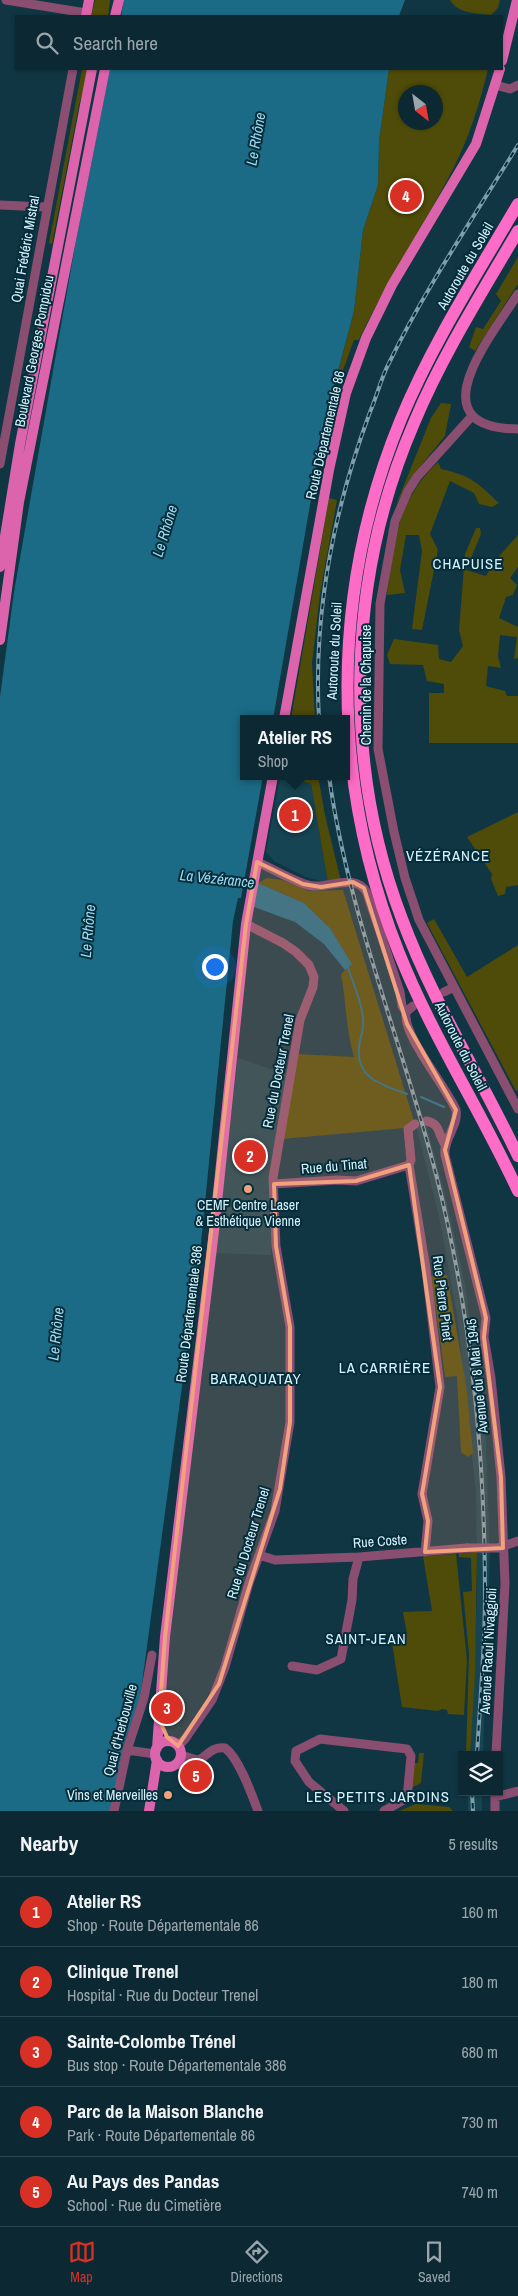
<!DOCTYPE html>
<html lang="en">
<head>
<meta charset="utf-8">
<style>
  :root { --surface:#0c2833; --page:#15303b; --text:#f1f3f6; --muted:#9aa6ac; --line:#2c444e; --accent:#d93025 }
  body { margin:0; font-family:"Archivo Narrow",sans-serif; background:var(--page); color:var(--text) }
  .controls { position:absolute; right:15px; bottom:15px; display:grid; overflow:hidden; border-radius:0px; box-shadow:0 1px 4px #0004 }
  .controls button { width:45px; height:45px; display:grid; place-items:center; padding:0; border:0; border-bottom:1px solid var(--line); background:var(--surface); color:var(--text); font:25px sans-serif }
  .compass { position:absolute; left:398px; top:85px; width:45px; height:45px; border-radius:50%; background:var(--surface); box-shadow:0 1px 4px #0004; rotate:149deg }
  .you { position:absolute; left:214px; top:966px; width:18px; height:18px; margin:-12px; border:4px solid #fff; border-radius:50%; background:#1a73e8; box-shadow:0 0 0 8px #1a73e833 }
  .badge { display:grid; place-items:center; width:32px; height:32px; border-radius:50%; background:var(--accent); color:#fff; font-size:16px; font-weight:700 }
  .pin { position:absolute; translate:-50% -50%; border:2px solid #fff; box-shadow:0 1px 5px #0006 }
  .popup { position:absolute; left:240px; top:715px; width:110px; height:65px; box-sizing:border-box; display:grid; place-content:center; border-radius:0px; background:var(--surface); filter:drop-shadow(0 1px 4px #0005); font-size:16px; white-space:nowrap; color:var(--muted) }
  .popup b { font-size:19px; color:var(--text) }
  .popup::after { content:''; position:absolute; left:50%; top:100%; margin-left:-10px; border:10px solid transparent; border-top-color:var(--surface) }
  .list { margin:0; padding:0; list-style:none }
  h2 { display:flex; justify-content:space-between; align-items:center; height:65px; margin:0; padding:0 20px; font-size:21px }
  h2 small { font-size:16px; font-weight:400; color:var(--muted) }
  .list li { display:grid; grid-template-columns:32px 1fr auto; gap:15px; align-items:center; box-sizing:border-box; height:70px; padding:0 20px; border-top:1px solid var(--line) }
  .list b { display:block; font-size:19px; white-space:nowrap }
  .list p { margin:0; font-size:16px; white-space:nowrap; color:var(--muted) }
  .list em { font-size:16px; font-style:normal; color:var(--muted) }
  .icon { flex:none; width:28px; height:28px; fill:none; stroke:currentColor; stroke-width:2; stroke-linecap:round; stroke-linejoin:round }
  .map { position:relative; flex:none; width:518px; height:1811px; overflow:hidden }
  .search { position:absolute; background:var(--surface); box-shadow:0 1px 4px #0004; left:15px; right:15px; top:15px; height:55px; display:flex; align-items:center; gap:12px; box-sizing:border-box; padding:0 18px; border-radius:0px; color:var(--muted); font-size:19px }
  .sheet { height:415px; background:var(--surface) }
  nav { display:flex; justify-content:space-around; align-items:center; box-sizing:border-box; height:70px; border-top:1px solid var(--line); background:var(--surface); font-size:14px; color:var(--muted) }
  nav a { display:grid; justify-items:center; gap:2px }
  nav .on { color:var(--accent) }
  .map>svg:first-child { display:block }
</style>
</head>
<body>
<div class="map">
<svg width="518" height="1811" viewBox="0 0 518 1811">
  <rect width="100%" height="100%" fill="#103644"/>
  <!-- built -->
  <path fill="#174452" d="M280 778 311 784 328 883 306 877 274 861 266 852Z
    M238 1058 288 1075 271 1229V1255L215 1253Z
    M426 1124 445 1194 465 1284 486 1443 490 1555 483 1755H470L477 1595 476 1492 457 1315 439 1216 416 1126Z
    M468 1792H482V1811H468Z"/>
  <!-- green -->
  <path fill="#4f4b08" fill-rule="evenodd" d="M95 0H110L108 16H91Z
    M450 0H500L498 8 491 15C476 13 458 14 450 0Z
    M82 69H90L79 105 52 244 49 243Z
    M389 69H488C480 103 469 138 453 169 423 228 386 281 359 340H354L342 373 338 372 354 311 363 230 378 185 379 141ZM406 92H436V122H406Z
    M518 257V284L475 351 469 347 476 327 483 329 501 301 496 294Z
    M441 403 451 404 445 436 411 478 396 505 431 418Z
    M438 462 441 469C470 475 478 483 499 503L492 507 479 504 474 493 450 481 430 534 438 550 422 630 412 629 422 551 419 535H406L400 570 405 593 387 595C392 542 398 500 438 462Z
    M329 498 337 500 320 594 312 663 315 719H291Z
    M476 528H480L481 534 466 570 486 576 494 562 518 535V567L510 578 517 585 513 595 506 597 499 618 518 627V658L514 659 517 637 500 635 498 656 501 668 488 666 486 686 505 691 507 696H518V743H429V693H444V684L427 681 423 665 390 664 387 655 394 639 438 645 439 659 451 662 463 646 459 630 465 554Z
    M280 776H318L325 815 341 881 328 883 311 784Z
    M518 812V885L506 887 505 894 498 896 491 879 492 874 467 837Z
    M267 878 282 880 309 891 343 890 414 1121 405 1128 282 1139 297 1054 354 1057C346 1030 346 1001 341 974L351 964 330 928 304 903 258 883Z
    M434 919 467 977 518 945V1090L516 1091 427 923Z
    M447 1275 466 1385 473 1453 468 1457 461 1452 457 1376 445 1377 436 1309 430 1276Z
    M477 1552 475 1675 470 1755H466L469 1654 463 1592 472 1591 471 1558 459 1557V1553Z
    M456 1554 467 1660 464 1715 448 1714 447 1710 442 1709 438 1711 402 1707 391 1636 407 1634 403 1612 432 1611 423 1556Z
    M419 1753H424L421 1783 411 1788 414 1763H418Z
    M416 1804 449 1807 453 1811H399Z"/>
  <!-- water -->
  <path fill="#1b6b86" d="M124 0H405L399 16H121Z
    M110 69H389L379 141 378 185 363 230 354 311 324 424 273 719H244V776H263L241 898H238L233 921 200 1253 140 1698 124 1744 110 1811H0V697L14 592 77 235Z
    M258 883 304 903 330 928 352 964 345 970 324 944 295 922 254 907Z"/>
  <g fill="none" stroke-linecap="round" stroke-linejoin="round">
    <!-- stream -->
    <path stroke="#1b6b86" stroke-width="2" d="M347 965C352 980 365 1010 363 1025 363 1033 359 1040 359 1048 356 1079 383 1085 407 1094
      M421 1097 444 1107"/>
    <!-- minor -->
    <path stroke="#894e70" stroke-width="9" d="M6 0 86 13
      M495 85 510 89 518 85
      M0 205 46 207
      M518 294C491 336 415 428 518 429
      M472 416 417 477 408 491 395 521 380 604 378 749 394 832 405 878 419 920 518 1109
      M0 464 73 69
      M257 862C272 868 301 886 314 886 332 887 357 873 367 893L400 992 402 1006 406 1012
      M444 992 454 987
      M413 1006 406 1012C402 1035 446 1086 456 1110 459 1126 443 1139 445 1155L486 1318 484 1337 491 1378 501 1477 505 1584 496 1755
      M426 1121C441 1123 438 1136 446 1146
      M409 1165 426 1269 440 1387 422 1494 428 1521 425 1552
      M274 1184 337 1180 356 1181 409 1165 411 1160 408 1129 415 1124
      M498 1548 518 1541
      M259 1555 275 1560 359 1557 467 1548
      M292 1666 317 1670 341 1659 352 1600 353 1579 359 1557
      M178 1746 185 1739 212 1700 225 1667 249 1583 275 1511 290 1422V1327L276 1246 273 1178 300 1020 313 987 314 977 309 965 296 952 283 943 246 924
      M127 1750 155 1754
      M181 1755 200 1761
      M176 1764C207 1767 204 1746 225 1748 239 1758 252 1795 258 1811
      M495 1792V1811
      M495 1797 518 1791
      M114 1811 127 1750 144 1698 152 1655
      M344 1811 309 1782 295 1761 296 1751 320 1739 407 1749 411 1756 407 1798 384 1811"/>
    <!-- major -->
    <path stroke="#dc64ad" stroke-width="10" d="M86 16 89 0
      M115 16 119 0
      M502 61 517 0
      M0 567 20 444 92 69
      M0 640 19 502 105 69
      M284 719 329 470 346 393 366 338 392 285 476 144 500 69
      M155 1754a13 13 0 1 1 26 0a13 13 0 1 1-26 0Z
      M157 1748 165 1637 214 1231 246 924 273 776
      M149 1811 157 1760"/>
    <!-- highway -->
    <path stroke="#fd6cc6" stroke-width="12" d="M518 204C477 274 432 344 401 419 330 591 330 780 399 953 432 1036 481 1111 518 1191
      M518 231C481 294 442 356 414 423 347 578 342 762 402 919 433 1002 480 1076 518 1156"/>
    <!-- rail casing -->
    <g stroke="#7d9eaa" stroke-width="4">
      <path id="rail" d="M319 719C313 615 334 509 370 412 377 396 381 378 389 363 426 287 474 217 518 145
        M329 776C350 929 415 1071 447 1221 474 1344 485 1469 485 1595 485 1648 480 1701 477 1755
        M472 1792 473 1811"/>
    </g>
    <!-- rail -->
    <use href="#rail" stroke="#042c39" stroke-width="2" stroke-dasharray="5.5" stroke-linecap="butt"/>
    <!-- minor-bridge -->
    <path stroke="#894e70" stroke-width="9" d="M467 1548H496"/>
  </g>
  <!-- marked area -->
  <path fill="#f1a17d" fill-opacity="0.2" stroke="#f1a17d" stroke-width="4" stroke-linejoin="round" d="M257 862 303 884 321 887 353 882 364 888 407 1024 456 1110 445 1150 486 1318 484 1337 501 1477 503 1548 425 1552 428 1521 422 1494 440 1387 409 1165 356 1181 274 1184 276 1246 290 1327V1422L280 1489 219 1684 178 1746 167 1737 159 1719 165 1637 246 924Z"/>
  <!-- markers -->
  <g fill="#f1a17d" stroke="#042c39" stroke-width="2">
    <circle cx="248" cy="1189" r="5"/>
    <circle cx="168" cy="1795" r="5"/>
  </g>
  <g text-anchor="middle" stroke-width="4" stroke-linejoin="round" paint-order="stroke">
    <!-- street labels -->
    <g font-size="14" fill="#d7f3fe" stroke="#042c39">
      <text transform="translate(25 249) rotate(-80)" y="5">Quai Frédéric Mistral</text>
      <text transform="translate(465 266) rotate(-60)" y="5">Autoroute du Soleil</text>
      <text transform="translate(34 351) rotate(-79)" y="5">Boulevard Georges Pompidou</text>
      <text transform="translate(325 435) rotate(-77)" y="5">Route Départementale 86</text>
      <text transform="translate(334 651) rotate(-87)" y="5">Autoroute du Soleil</text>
      <text transform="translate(366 685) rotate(-90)" y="5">Chemin de la Chapuise</text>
      <text transform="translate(461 1046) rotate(63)" y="5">Autoroute du Soleil</text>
      <text transform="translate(278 1071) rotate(-79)" y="5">Rue du Docteur Trenel</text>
      <text transform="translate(334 1166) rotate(-5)" y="5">Rue du Tinat</text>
      <text transform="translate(443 1298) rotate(83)" y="5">Rue Pierre Pinet</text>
      <text transform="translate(189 1314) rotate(-83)" y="5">Route Départementale 386</text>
      <text transform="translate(477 1376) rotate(-96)" y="5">Avenue du 8 Mai 1945</text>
      <text transform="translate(380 1541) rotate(-4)" y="5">Rue Coste</text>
      <text transform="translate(248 1543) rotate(-73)" y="5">Rue du Docteur Trenel</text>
      <text transform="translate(488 1651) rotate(-87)" y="5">Avenue Raoul Nivaggioli</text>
      <text transform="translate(120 1730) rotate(-75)" y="5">Quai d'Herbouville</text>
    </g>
    <!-- poi labels -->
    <g font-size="14" fill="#d7f3fe" stroke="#042c39">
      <text x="248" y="1210">CEMF Centre Laser<tspan x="248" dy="16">&amp; Esthétique Vienne</tspan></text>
      <text x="158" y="1800" text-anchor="end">Vins et Merveilles</text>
    </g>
    <!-- water labels -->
    <g font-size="15" font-style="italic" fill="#9ed9f1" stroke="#042c39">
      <text transform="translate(256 139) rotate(-80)" y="5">Le Rhône</text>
      <text transform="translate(165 531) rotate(-73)" y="5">Le Rhône</text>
      <text transform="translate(217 879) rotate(6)" y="5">La Vézérance</text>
      <text transform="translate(88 931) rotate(-85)" y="5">Le Rhône</text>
      <text transform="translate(56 1334) rotate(-84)" y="5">Le Rhône</text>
    </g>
    <!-- neighbourhood labels -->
    <g font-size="15" letter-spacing="1" fill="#d7f3fe" stroke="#042c39">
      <text x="468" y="569">CHAPUISE</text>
      <text x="448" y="861">VÉZÉRANCE</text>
      <text x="385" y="1373">LA CARRIÈRE</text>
      <text x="256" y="1384">BARAQUATAY</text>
      <text x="366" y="1644">SAINT-JEAN</text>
      <text x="378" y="1802">LES PETITS JARDINS</text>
    </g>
  </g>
</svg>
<div class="controls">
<button><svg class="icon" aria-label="layers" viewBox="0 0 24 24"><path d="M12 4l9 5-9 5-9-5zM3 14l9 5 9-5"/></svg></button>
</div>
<svg class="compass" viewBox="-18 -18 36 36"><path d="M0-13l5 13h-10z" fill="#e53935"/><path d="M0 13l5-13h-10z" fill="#9aa6ac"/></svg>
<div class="you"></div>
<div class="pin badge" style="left:295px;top:815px">1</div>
<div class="popup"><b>Atelier RS</b>Shop</div>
<div class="pin badge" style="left:250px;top:1156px">2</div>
<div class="pin badge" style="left:167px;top:1708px">3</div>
<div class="pin badge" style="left:406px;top:196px">4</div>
<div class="pin badge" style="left:196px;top:1776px">5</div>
<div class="search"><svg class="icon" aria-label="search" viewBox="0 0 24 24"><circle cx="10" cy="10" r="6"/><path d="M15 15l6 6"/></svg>Search here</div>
</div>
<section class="sheet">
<h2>Nearby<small>5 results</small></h2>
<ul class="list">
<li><span class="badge">1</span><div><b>Atelier RS</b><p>Shop · Route Départementale 86</p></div><em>160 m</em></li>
<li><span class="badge">2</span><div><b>Clinique Trenel</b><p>Hospital · Rue du Docteur Trenel</p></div><em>180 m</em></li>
<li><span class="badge">3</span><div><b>Sainte-Colombe Trénel</b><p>Bus stop · Route Départementale 386</p></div><em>680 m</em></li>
<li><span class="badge">4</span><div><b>Parc de la Maison Blanche</b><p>Park · Route Départementale 86</p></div><em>730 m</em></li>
<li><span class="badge">5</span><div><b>Au Pays des Pandas</b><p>School · Rue du Cimetière</p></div><em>740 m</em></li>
</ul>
</section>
<nav>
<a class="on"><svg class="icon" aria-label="map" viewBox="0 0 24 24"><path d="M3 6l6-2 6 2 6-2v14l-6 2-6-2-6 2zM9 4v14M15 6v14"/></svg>Map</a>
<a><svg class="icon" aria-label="directions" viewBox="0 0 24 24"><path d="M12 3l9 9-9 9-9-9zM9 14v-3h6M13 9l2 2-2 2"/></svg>Directions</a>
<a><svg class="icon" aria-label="saved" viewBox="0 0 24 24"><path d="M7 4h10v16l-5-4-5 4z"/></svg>Saved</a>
</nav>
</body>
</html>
